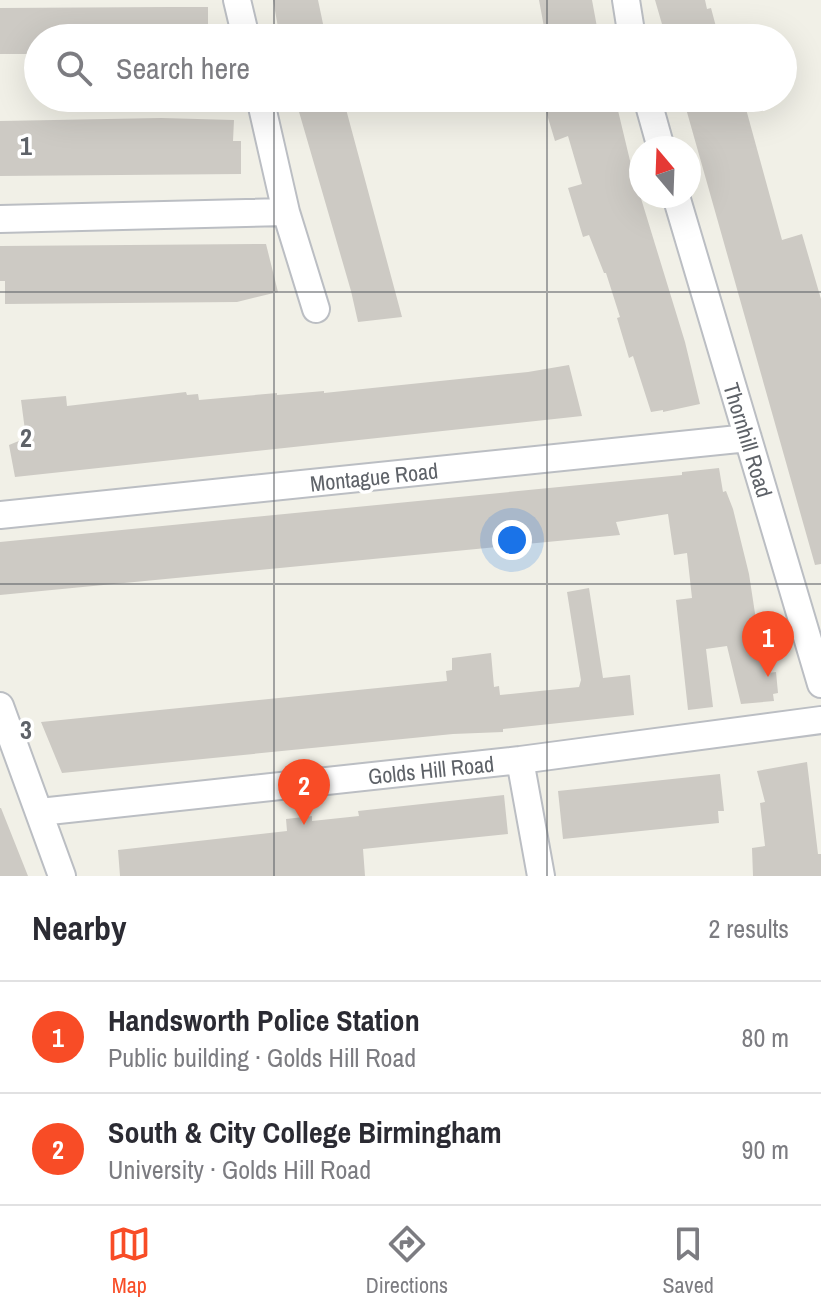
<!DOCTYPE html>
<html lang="en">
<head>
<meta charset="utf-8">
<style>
  :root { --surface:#fff; --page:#f2f2f3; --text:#2b2b33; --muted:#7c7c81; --line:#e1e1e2; --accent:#f84c26 }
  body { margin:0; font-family:"Archivo Narrow",sans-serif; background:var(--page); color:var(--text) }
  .compass { position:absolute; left:629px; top:136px; width:72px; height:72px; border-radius:50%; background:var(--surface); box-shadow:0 8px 32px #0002; rotate:341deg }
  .you { position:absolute; left:512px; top:540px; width:28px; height:28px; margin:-20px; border:6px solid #fff; border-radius:50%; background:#1a73e8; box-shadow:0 0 0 12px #1a73e833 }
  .badge { display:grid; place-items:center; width:52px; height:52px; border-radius:50%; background:var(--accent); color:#fff; font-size:26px; font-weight:700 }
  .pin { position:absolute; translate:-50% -66px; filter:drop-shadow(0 2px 4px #0008) }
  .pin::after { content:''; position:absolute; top:42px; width:28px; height:24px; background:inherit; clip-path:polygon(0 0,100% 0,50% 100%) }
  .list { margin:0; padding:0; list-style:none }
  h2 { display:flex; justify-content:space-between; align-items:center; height:104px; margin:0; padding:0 32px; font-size:34px }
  h2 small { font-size:26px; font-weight:400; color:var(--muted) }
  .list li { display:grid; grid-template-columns:52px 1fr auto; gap:24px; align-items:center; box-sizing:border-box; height:112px; padding:0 32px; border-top:2px solid var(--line) }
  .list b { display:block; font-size:30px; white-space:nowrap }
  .list p { margin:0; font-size:26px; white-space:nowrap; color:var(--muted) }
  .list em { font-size:26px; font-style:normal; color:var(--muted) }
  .icon { flex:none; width:44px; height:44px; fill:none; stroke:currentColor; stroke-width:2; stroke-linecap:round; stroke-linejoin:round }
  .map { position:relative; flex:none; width:821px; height:876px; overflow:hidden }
  .search { position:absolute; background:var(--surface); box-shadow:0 8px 32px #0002; left:24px; right:24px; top:24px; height:88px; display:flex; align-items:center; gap:20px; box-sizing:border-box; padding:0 28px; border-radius:44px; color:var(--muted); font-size:30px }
  .sheet { height:328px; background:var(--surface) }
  nav { display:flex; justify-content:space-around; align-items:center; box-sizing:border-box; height:112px; border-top:2px solid var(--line); background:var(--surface); font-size:22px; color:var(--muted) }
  nav a { display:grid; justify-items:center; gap:4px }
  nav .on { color:var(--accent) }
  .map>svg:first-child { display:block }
</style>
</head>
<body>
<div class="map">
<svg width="821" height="876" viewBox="0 0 821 876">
  <rect width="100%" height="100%" fill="#f1f0e7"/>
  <!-- building -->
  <path fill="#cdcac4" d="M273 0H318L326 38H280Z
    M539 0H592L599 38H546Z
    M655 0H705L707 9 711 8 719 38H666Z
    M169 7H208V38H38V54H0V8Z
    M295 98H343L402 317 358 322 351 291Z
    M542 98H615L632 169 685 342 700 404 663 412V410L651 412 633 356 629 358 617 318 620 317 606 273H604L589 235 583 237 568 188 582 184 568 136 555 141Z
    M683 98H743L782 240 802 234 821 299V564L815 565Z
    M161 118 234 120 233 141H241V174L0 176V121Z
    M266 244 278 292 237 302 5 304V281H0V246Z
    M569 365 582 416 15 477 9 445 26 438 21 400 66 396 67 406 186 392 187 395 198 394 199 400 277 393V395L324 391V393L528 372Z
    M719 468 723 492 726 491 733 509 749 574 756 620H762L768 673 776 672 778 693 773 694 774 701 741 704 727 646 706 649 713 707 688 710 676 600 692 598 687 553 674 555 668 514 616 522 620 535 0 595V542L682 475V472Z
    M589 588 603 678 630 675 634 715 503 729V732L453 734 62 773 41 722 447 681 446 671 452 670V658L491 653 494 687 499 686 500 695 579 687 581 680 567 592Z
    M807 762 818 854H821V876H753L752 848 765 846 760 803 765 802 757 771Z
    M720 774 724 811H718L719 823 563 839 558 791Z
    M504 795 508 834 363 849 365 876H120L118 850 287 831 286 819 312 816V821L359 816 358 811Z
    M0 808H1L28 876H0Z"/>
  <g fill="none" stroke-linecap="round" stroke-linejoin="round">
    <!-- street casing -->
    <g stroke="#bbbec3" stroke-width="30">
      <path id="street" d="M237 0 246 38
        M626 0 632 38
        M260 98 286 212 316 309
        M647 98 661 148
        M676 196 821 684
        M0 219 286 212
        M0 515 748 438
        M0 706 62 876
        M520 760 541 876
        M40 812 520 760 821 720"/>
    </g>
    <!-- street -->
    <use href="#street" stroke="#fff" stroke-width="26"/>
  </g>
  <!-- grid -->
  <path fill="none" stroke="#5e6268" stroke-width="2" stroke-opacity="0.55" d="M274 0V38M547 0V38M274 98V876M547 98V876M0 292H821M0 584H821"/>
  <g text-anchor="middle" stroke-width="7" stroke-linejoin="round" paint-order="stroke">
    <!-- street labels -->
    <g font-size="22" fill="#5e6268" stroke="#fff">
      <text transform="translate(748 440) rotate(73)" y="8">Thornhill Road</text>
      <text transform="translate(374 477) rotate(-6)" y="8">Montague Road</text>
      <text transform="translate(431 770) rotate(-6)" y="8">Golds Hill Road</text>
    </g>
  </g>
  <g font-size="26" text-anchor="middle" font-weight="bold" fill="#5e6268" stroke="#fff" stroke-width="7" stroke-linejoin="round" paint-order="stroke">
    <text x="26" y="155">1</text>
    <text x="26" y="447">2</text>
    <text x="26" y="739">3</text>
  </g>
</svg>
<svg class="compass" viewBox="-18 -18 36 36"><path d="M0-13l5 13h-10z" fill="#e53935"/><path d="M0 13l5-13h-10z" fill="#7c7c81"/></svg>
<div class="you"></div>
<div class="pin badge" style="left:768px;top:677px">1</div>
<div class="pin badge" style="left:304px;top:825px">2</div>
<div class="search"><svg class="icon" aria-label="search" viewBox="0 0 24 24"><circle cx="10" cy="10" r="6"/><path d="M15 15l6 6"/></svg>Search here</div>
</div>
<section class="sheet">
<h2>Nearby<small>2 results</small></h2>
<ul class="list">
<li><span class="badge">1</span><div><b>Handsworth Police Station</b><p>Public building · Golds Hill Road</p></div><em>80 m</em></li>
<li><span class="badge">2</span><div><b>South &amp; City College Birmingham</b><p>University · Golds Hill Road</p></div><em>90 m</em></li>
</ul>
</section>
<nav>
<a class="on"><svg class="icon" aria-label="map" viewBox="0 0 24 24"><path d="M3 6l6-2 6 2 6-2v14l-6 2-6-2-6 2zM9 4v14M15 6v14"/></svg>Map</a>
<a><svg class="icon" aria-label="directions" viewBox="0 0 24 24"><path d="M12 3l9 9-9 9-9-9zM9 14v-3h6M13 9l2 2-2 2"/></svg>Directions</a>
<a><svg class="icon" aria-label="saved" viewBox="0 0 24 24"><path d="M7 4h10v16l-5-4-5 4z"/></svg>Saved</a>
</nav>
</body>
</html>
